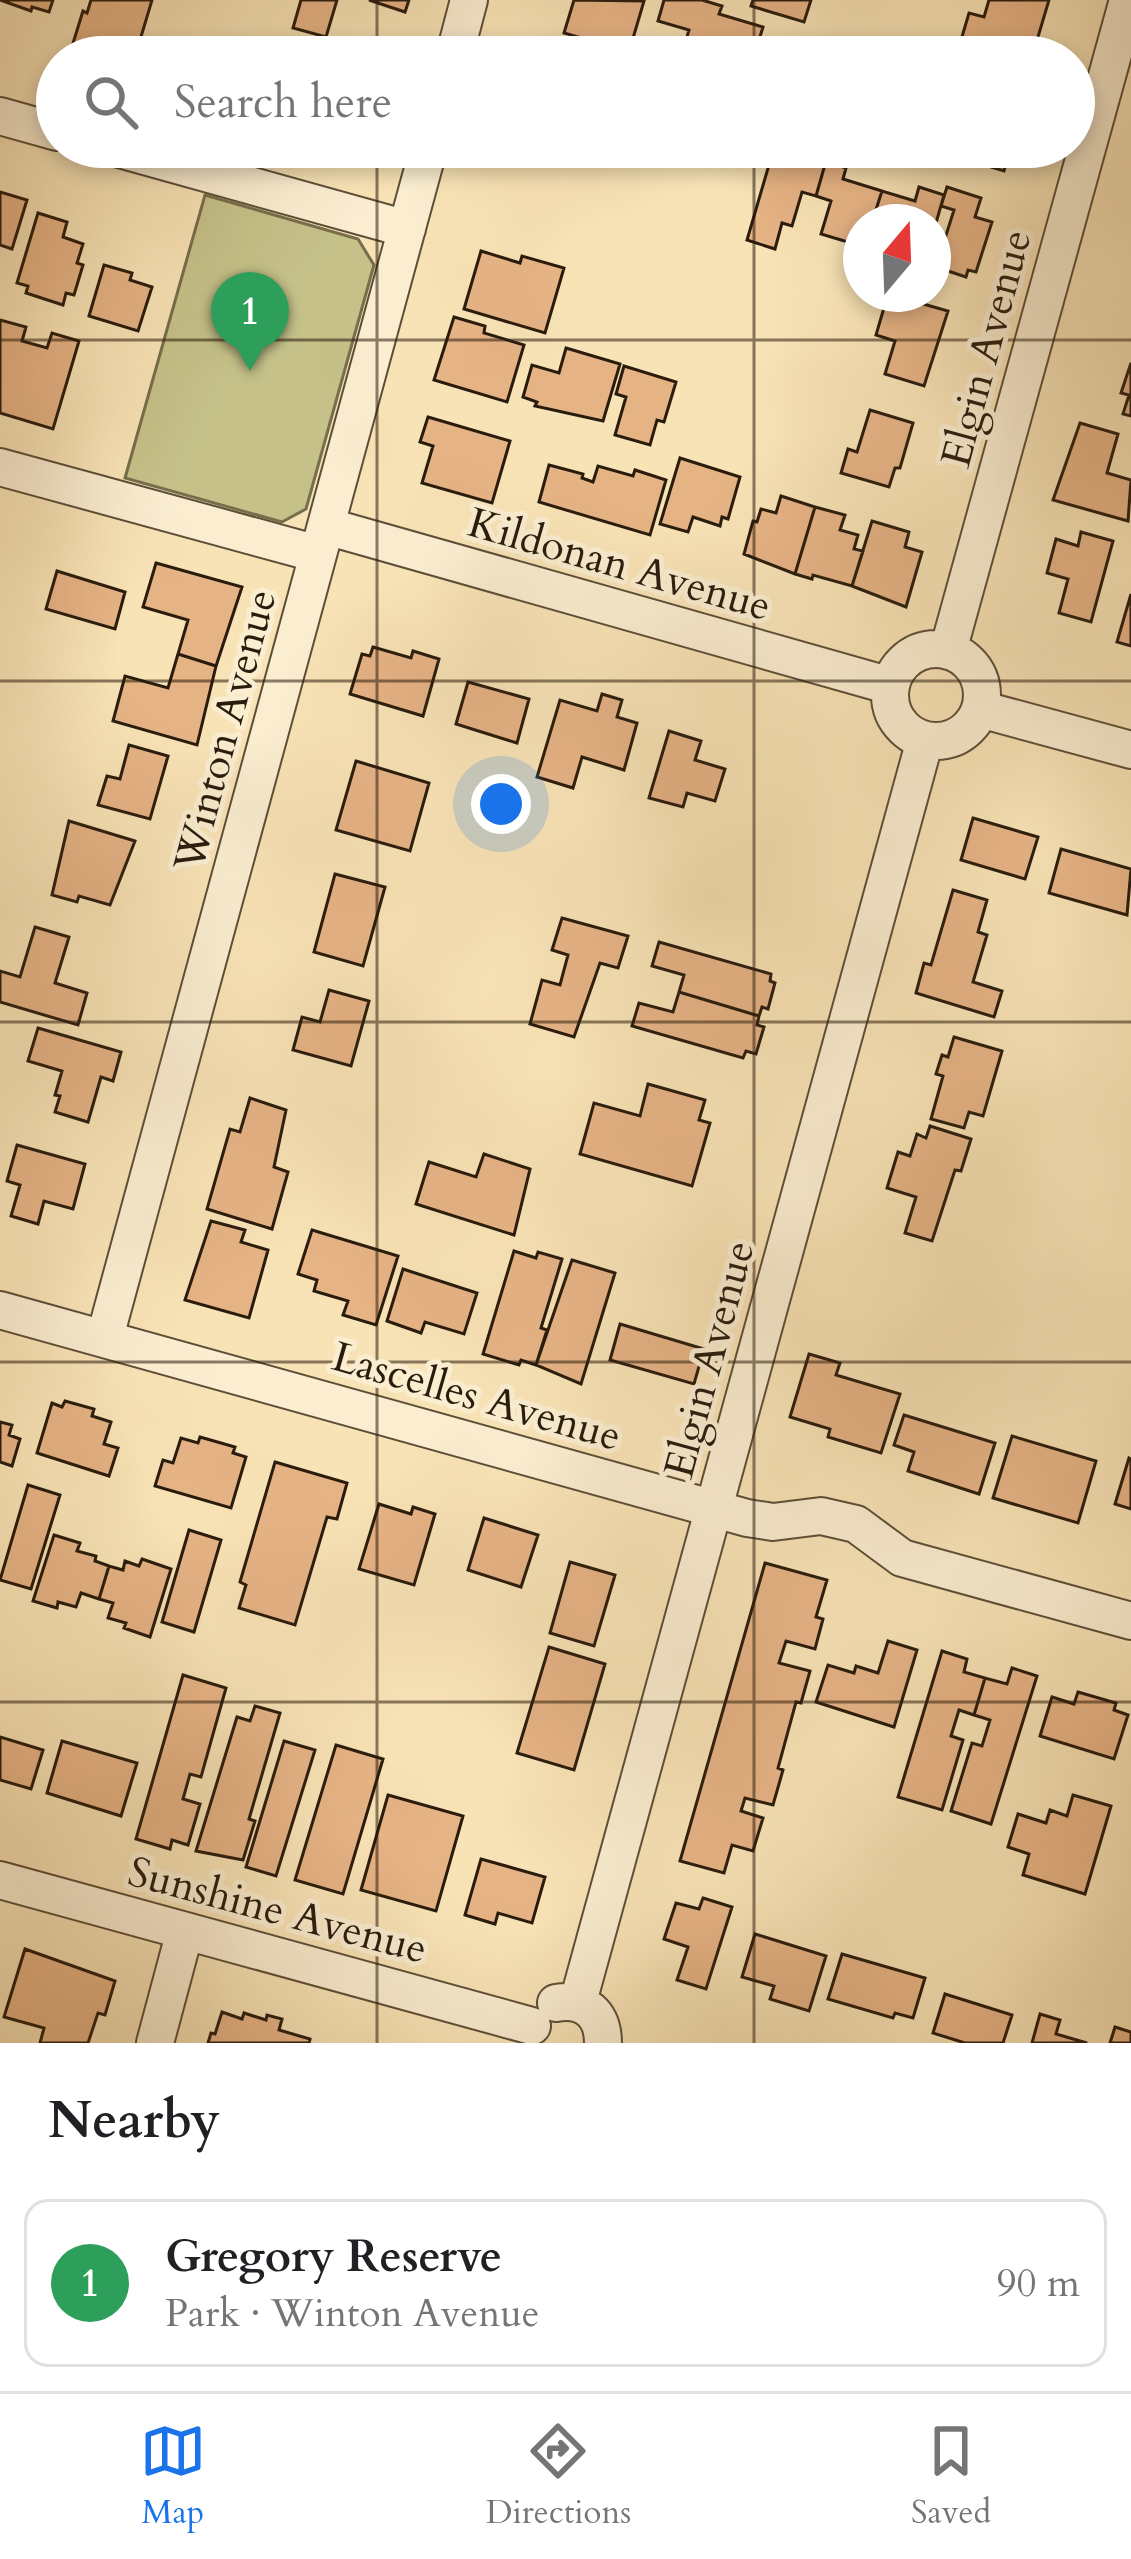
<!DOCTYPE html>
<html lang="en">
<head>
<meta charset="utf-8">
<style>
  :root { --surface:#fff; --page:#f6f6f6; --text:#202124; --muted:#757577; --line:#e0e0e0; --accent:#1a73e8 }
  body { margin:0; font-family:Cardo,serif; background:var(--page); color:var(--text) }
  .compass { position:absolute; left:843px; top:204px; width:108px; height:108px; border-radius:50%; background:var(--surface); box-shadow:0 6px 18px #0003; rotate:19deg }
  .you { position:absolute; left:501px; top:804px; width:42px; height:42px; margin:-30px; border:9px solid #fff; border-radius:50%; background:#1a73e8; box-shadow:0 0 0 18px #1a73e833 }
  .badge { display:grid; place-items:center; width:78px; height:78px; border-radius:50%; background:var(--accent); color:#fff; font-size:39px; font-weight:700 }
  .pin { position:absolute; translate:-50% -99px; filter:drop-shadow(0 3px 6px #0008) }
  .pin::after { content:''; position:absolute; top:63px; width:42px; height:36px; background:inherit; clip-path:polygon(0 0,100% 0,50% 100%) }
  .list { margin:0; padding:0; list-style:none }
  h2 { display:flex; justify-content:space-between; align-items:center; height:156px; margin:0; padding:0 48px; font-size:51px }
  h2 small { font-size:39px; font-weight:400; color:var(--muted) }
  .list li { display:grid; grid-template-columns:78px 1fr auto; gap:36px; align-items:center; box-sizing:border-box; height:168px; margin:0 24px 24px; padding:0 24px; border:3px solid var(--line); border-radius:24px }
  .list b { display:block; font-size:45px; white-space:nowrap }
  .list p { margin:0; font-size:39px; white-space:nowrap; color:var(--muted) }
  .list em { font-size:39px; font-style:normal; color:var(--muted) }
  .icon { flex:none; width:66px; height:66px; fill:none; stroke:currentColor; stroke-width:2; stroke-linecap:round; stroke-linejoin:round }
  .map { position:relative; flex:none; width:1131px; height:2043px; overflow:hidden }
  .search { position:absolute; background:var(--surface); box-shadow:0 6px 18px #0003; left:36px; right:36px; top:36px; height:132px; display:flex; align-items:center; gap:30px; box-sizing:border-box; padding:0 42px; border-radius:66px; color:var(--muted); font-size:45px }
  .sheet { height:348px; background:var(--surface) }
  nav { display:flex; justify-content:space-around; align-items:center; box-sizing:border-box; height:168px; border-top:3px solid var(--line); background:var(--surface); font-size:33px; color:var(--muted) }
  nav a { display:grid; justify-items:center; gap:6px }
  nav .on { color:var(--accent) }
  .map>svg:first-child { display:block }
</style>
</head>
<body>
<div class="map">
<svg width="1131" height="2043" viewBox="0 0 1131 2043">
  <rect width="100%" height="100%" fill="#f8e3b6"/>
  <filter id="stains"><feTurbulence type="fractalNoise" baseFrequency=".00167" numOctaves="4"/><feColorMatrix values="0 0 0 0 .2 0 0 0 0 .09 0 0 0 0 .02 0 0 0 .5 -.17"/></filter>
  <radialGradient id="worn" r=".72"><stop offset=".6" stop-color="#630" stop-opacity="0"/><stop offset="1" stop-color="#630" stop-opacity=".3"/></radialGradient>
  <!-- green -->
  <path fill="#c5c189" stroke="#776e4b" stroke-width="3" d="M205 195 358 239 374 265 306 509 282 522 125 478Z"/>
  <!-- building -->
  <path fill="#e6b385" stroke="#291c0d" stroke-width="3" d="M0 0H53L49 12 32 7 31 11Z
    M91 0H152L135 57H84L70 53 83 11 87 13Z
    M301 0H337L326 37 293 28Z
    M369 0H409L405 12Z
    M574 0 644 1 629 52 564 33Z
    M664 0H702L722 6 719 14 763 27 756 50 769 53 768 57H681L689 30 658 21Z
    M753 0H811L804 22 751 6Z
    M989 0H1049L1032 57H956L969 13 984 17Z
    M273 38 323 52 321 57H267Z
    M802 47 836 57H800Z
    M561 147H595L592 156Z
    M967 147H1011L1004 171 964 159Z
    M787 150 826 161 816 196 802 192 792 226 782 223 775 249 747 240 771 158 783 162Z
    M826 161 846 168 843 179 882 191 872 222H861V246L821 234 831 201 816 196Z
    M919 187 944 195 934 230 933 222H872L882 191 915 201Z
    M947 187 981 198 975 217 992 222 976 272 968 270 966 277 936 267 954 210 941 206Z
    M0 192 27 200 12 249 0 245Z
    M38 213 67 222 63 237 83 244 77 263 83 265 74 295 66 293 63 305 26 293 28 286 17 283Z
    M481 251 520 263 522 256 564 268 545 333 464 309Z
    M104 265 132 273 130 280 152 287 138 331 89 316Z
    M888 294 948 311 924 386 885 374 895 341 876 335Z
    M454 317 485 326 484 333 524 345 507 402 434 380Z
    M0 320 26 327 22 341 47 348 52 333 79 341 53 429 0 413Z
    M566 348 620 364 603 421 535 406 537 402 523 397 532 365 559 373Z
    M1131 363V416L1123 414 1129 395 1121 393Z
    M624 366 676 382 664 422 657 420 650 445 615 435 626 397 616 394Z
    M870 410 913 423 900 468H895L889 487 841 473 848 449 857 452Z
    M428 417 510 441 492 503 422 483 433 446 420 442Z
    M1080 423 1118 434 1107 473 1131 480 1128 521 1053 500Z
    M680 458 740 477 728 519 722 517 720 526 693 517 688 532 660 524Z
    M549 465 583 474 582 478 593 482 598 466 633 476 635 470 666 480 650 535 539 502Z
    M781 496 815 507 795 574 744 554 753 521 757 522 761 509 776 513Z
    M815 507 845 515 840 530 858 535 854 549 863 551 852 586 813 575 812 579 795 574Z
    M872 521 909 532 905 547 922 552 906 607 852 586Z
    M1081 532 1113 541 1091 622 1059 613 1068 579 1047 573 1056 539 1078 546Z
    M156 563 242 587 216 666 178 654 188 620 143 607Z
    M57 571 125 592 115 629 46 609Z
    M1131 594V646L1117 642Z
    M373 647 411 658 413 651 439 659 423 716 350 694 362 654 370 656Z
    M178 654 216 666 197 745 113 721 125 676 168 688Z
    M468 682 529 699 517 743 456 724Z
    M602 694 622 700 617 717 637 723 624 770 582 757 573 788 537 777 560 700 597 711Z
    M669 731 701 741 695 760 725 769 715 801 687 793 683 807 649 798Z
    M129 745 168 756 150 819 98 805 107 776 120 779Z
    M356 761 429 783 410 851 336 830Z
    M973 818 1038 837 1025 879 961 860Z
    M69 821 135 841 110 905 79 896 77 902 52 895Z
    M1061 849 1131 869 1127 915 1049 893Z
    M335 874 385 887 363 966 314 952Z
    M953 890 987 900 978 932 987 935 973 982 1002 991 994 1017 916 993 924 963 931 965Z
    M562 918 628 936 618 968 600 963 574 1037 530 1024 542 980 560 985 568 955 552 950Z
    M35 927 69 937 55 983 87 993 78 1025 0 1002V971L20 977Z
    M659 942 771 974 770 981 775 983 768 1009 762 1007 759 1016 679 992 684 975 652 966Z
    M329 990 369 1001 351 1066 293 1050 302 1017 320 1022Z
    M679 992 759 1016 757 1025 764 1027 756 1054 746 1051 743 1058 632 1026 639 1003 673 1012Z
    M38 1028 121 1052 113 1081 101 1077 88 1122 55 1112 60 1096 55 1095 62 1071 28 1061Z
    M954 1037 1002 1051 983 1116 969 1112 964 1128 931 1119 943 1076 936 1074 942 1055 948 1057Z
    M648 1084 705 1100 699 1120 710 1123 692 1186 580 1154 594 1103 640 1116Z
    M250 1098 286 1110 274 1167 288 1172 272 1229 207 1209 230 1129 240 1132Z
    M930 1126 971 1139 961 1171 955 1170 932 1241 905 1233 916 1197 887 1188 898 1152 910 1156 917 1134 926 1138Z
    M17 1145 85 1164 73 1209 44 1201 38 1224 11 1216 20 1185 7 1181Z
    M484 1154 530 1169 514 1235 416 1204 429 1162 476 1177Z
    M211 1221 245 1230 241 1242 268 1250 249 1318 185 1300Z
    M312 1230 398 1256 376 1325 343 1315 348 1301 314 1291 317 1280 298 1274Z
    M514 1251 536 1258 538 1252 562 1259 541 1328 547 1330 536 1365 521 1360 519 1365 483 1354Z
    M572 1260 615 1273 581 1384 536 1365Z
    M403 1269 477 1293 464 1334 425 1322 421 1333 387 1321Z
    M620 1324 704 1349 694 1384 610 1360Z
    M809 1354 840 1363 836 1375 900 1394 881 1453 828 1437 830 1429 790 1417Z
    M65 1401 94 1409 92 1416 111 1422 104 1444 118 1448 109 1476 37 1453 52 1403 62 1407Z
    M904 1415 995 1443 979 1494 908 1471 914 1452 894 1445Z
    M0 1422 12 1425 9 1435 20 1439 12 1466 0 1462Z
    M1012 1436 1096 1461 1078 1523 993 1498Z
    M200 1437 235 1447 233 1453 246 1457 231 1508 155 1486 163 1460 173 1463 181 1438 198 1443Z
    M1129 1458 1131 1459V1509L1115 1504Z
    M275 1462 347 1483 337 1519 327 1517 295 1625 239 1608 246 1585 240 1582Z
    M28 1485 60 1495 31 1589 0 1580Z
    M379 1504 411 1514 413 1507 435 1514 414 1585 359 1569Z
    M484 1518 538 1535 521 1587 468 1570Z
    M189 1530 221 1540 194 1632 162 1622Z
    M54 1535 80 1543 77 1551 96 1556 95 1561 109 1566 99 1599 81 1593 76 1607 58 1602 57 1608 33 1601Z
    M142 1559 171 1569 150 1637 124 1628 126 1623 108 1618 113 1603 99 1599 109 1566 123 1570 125 1561 139 1566Z
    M570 1562 615 1575 594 1646 550 1633Z
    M765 1563 827 1580 816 1617 823 1619 815 1649 786 1641 779 1663 810 1671 801 1703 796 1702 778 1768 783 1770 773 1805 745 1798 741 1811 763 1818 753 1851 732 1845 724 1873 680 1861Z
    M888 1641 917 1650 894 1727 816 1702 828 1665 854 1673 856 1666 878 1673Z
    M549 1647 605 1664 574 1770 517 1753Z
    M942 1651 967 1659 964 1672 985 1678 974 1715 959 1710 951 1736 963 1740 942 1810 898 1797Z
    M1012 1668 1037 1676 991 1824 951 1811 972 1743 982 1746 990 1720 974 1715 985 1678 1007 1684Z
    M183 1675 226 1688 201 1777 190 1774 183 1799 200 1804 188 1845 172 1840 170 1849 136 1839Z
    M1078 1692 1116 1703 1114 1710 1128 1715 1114 1759 1040 1736 1052 1697 1074 1704Z
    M255 1706 280 1713 249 1819 255 1821 243 1860 196 1851 237 1717 250 1721Z
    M0 1737 43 1750 31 1789 0 1780Z
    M62 1741 137 1763 121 1816 47 1793Z
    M284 1741 315 1750 276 1876 246 1867Z
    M336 1745 383 1759 343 1894 295 1880Z
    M388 1795 463 1816 436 1911 361 1890Z
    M1073 1795 1111 1806 1085 1894 1023 1875 1029 1854 1008 1847 1018 1814 1046 1823 1050 1810 1067 1816Z
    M481 1859 545 1877 532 1923 498 1913 495 1924 465 1915Z
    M703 1898 732 1907 706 1989 677 1980 688 1947 664 1939 676 1903 699 1909Z
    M755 1934 826 1956 809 2011 770 1999 774 1986 742 1977Z
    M25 1949 115 1981 105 2015 98 2013 88 2043H40L44 2028 4 2017Z
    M842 1954 925 1978 913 2018 895 2013 893 2018 828 1999Z
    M945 1994 1012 2015 1003 2043H965L933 2033Z
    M222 2012 242 2019 244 2013 266 2020 267 2015 282 2019 279 2030 310 2039 309 2043H208L211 2033 215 2034Z
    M1040 2014 1060 2020 1056 2034 1087 2043H1032Z
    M1115 2027 1131 2032V2043H1110Z"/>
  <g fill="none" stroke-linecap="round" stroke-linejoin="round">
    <!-- minor casing -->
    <g stroke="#5d4e37" stroke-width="40">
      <path id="minor" d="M454 57 469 0
        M0 116 57 132
        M112 147 407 229
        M0 467 318 554
        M326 526 891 686
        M890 695a46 46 0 1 1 92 0a46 46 0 1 1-92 0Z
        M948 651 1128 0
        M980 709 1131 750
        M0 1310 747 1518 773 1522 821 1516 856 1524 902 1558 1131 1621
        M105 1337 429 147
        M0 1880 532 2026
        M578 2002 925 740
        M556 2003C585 1998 603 2014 603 2043
        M155 2043 185 1931"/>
    </g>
    <!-- minor -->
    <use href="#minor" stroke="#faedd0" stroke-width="36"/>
  </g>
  <!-- grid -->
  <path fill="none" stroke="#291c0d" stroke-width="3" stroke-opacity="0.55" d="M377 0V57M754 0V57M377 147V2043M754 147V2043M0 340H1131M0 681H1131M0 1022H1131M0 1362H1131M0 1702H1131"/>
  <g text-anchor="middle" stroke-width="10" stroke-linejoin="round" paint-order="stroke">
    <!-- street labels -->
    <g font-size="42" fill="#291c0d" stroke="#faedd0">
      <text transform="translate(985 348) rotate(-75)" y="15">Elgin Avenue</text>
      <text transform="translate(620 563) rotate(16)" y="15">Kildonan Avenue</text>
      <text transform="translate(224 730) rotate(-75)" y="15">Winton Avenue</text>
      <text transform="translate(708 1359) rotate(-75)" y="15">Elgin Avenue</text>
      <text transform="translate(477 1395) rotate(16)" y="15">Lascelles Avenue</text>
      <text transform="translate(278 1909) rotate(15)" y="15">Sunshine Avenue</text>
    </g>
  </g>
  <rect width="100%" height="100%" filter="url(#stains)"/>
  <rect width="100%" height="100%" fill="url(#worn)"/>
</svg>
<svg class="compass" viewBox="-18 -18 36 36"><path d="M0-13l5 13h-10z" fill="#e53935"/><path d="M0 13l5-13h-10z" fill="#757577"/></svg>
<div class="you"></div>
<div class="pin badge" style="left:250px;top:371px;background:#2e9e5b">1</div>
<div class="search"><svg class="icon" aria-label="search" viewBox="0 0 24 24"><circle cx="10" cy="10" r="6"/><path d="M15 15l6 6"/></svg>Search here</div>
</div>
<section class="sheet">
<h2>Nearby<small></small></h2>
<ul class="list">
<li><span class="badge" style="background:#2e9e5b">1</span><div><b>Gregory Reserve</b><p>Park · Winton Avenue</p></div><em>90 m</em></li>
</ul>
</section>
<nav>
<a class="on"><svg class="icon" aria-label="map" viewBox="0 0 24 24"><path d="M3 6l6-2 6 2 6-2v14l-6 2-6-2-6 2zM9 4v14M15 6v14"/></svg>Map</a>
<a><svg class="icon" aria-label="directions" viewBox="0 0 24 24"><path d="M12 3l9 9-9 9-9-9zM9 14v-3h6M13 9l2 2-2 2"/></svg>Directions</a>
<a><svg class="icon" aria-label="saved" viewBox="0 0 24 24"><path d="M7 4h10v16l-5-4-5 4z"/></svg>Saved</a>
</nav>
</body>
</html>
